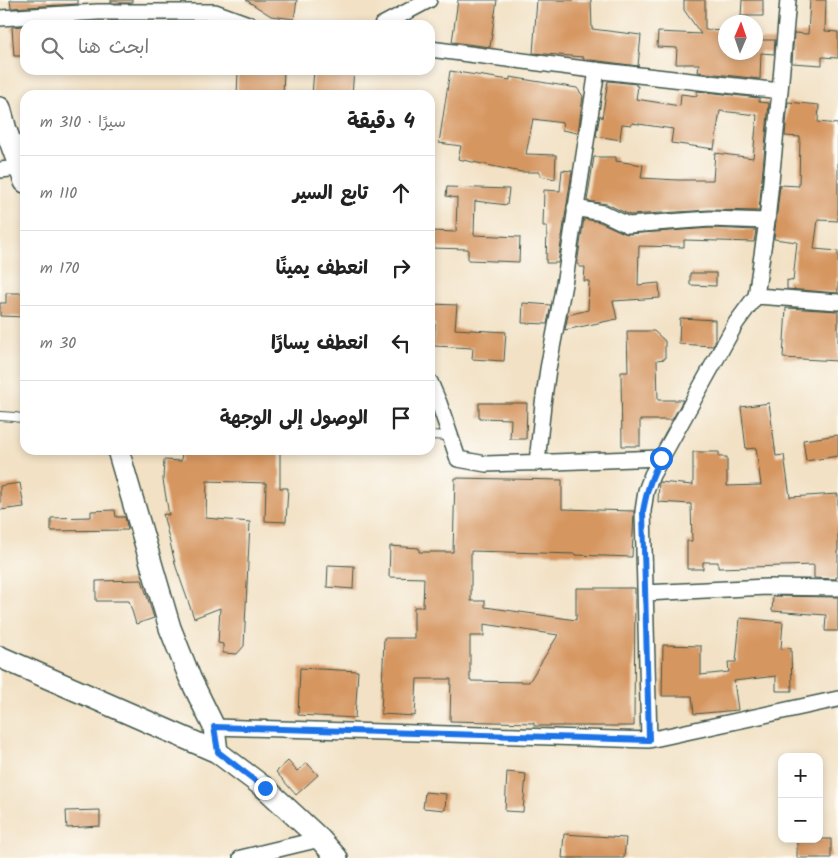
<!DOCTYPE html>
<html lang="ar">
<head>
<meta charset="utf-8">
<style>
  :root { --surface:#fff; --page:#f6f6f6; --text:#222; --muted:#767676; --line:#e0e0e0 }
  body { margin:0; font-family:Kalam,"Playpen Sans Arabic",sans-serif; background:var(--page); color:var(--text); direction:rtl }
  .controls { position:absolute; right:15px; bottom:15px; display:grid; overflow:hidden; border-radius:10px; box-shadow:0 2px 8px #0003 }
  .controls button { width:45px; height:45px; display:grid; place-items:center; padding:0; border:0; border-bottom:1px solid var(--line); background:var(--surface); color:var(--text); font:25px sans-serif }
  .compass { position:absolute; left:718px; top:15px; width:45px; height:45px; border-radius:50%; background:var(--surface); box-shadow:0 2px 8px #0003; rotate:2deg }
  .stop { position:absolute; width:15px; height:15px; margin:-11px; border:4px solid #1a73e8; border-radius:50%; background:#fff }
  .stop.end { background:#1a73e8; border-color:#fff; box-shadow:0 1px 5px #0008 }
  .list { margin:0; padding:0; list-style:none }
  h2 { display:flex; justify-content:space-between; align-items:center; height:65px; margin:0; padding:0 20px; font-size:21px }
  h2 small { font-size:16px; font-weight:400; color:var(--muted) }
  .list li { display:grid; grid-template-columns:32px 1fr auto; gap:15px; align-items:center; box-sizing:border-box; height:75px; padding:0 20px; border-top:1px solid var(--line) }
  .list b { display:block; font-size:19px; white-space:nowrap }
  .list em { font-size:16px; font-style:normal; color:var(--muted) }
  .icon { flex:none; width:28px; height:28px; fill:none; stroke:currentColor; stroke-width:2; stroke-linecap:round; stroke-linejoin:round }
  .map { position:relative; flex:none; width:838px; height:858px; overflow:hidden; direction:ltr }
  .search { position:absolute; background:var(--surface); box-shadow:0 2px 8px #0003; left:20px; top:20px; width:415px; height:55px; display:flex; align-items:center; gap:12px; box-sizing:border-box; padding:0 18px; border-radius:15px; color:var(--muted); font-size:19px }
  .panel { position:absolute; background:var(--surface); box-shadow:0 2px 8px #0003; left:20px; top:90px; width:415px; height:365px; border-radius:15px; direction:rtl }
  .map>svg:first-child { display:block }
</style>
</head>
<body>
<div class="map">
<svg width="838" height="858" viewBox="0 0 838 858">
  <rect width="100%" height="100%" fill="#fdfcf7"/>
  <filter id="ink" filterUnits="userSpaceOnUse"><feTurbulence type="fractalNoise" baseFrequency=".02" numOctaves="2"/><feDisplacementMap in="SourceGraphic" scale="10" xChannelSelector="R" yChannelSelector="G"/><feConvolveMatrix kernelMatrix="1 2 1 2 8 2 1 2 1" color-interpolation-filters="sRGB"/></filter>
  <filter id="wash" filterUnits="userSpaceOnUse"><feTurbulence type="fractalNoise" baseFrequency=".0096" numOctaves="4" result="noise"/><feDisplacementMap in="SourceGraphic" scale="20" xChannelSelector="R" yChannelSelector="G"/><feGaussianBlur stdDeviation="1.12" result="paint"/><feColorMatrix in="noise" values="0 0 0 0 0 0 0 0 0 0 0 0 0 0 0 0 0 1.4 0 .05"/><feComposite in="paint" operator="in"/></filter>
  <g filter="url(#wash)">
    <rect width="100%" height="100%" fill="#f2e1c4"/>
    <g id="blocks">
      <!-- building -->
      <path fill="#d69661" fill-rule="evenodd" d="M10 0H78V4L11 8Z
        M111 0H132V3H111Z
        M246 0H297L294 19 271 16Z
        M458 0H497L490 47 452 42Z
        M537 0H591L592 29 641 35 638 66 583 59V57L533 53Z
        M684 0H705V30L726 31V52H756V40H775L774 54 761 53 760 79 698 72 699 64H676L677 48 657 47 658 32 701 34 684 10Z
        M742 0H763V16H741Z
        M810 0H826L825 31 838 32V58L822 57V65L792 63 794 33 808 34Z
        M111 21H132V25H111Z
        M78 23V25H39Z
        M25 26V56H14L12 27Z
        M268 70H284L283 95H237L238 71 268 72Z
        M314 70H354L352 95H312Z
        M450 71 510 80V77L577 88 583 96 578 133 562 130 563 123 533 119 526 154 556 155 555 179 540 176V172H521L458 159 461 146 439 143Z
        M608 81 636 84V86H638L636 99 680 106 681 94 697 96V91L759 98V102L769 103 759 211 709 210 630 215 607 204 587 201 594 157H616V161L643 165 641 178 678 180H713L715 153 753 158 757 115 720 111 714 149 671 143 673 129 632 123V125L622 124 620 138 621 140 596 136 600 115 602 118Z
        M788 102 819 105 818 122 838 124V221L818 220 814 249 838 251V293L787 289V280L793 281 797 242 774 239 780 185 799 186 800 137 785 136Z
        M562 170 572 171 558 263H546L547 226H543L544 190 560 191Z
        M447 187 509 189 507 205 475 201 474 235 520 237 519 262 468 260V249L431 248V231L456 232 457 198 446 196Z
        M584 219 600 222 624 233 628 234 710 228 756 230 754 242 684 240V247L639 246 638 285 659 283 660 298 613 301 617 319 565 330 568 315 588 310 589 281H584L585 267H579V264H577Z
        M690 273H716V286L690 285Z
        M6 293H25V317L0 316V303H6Z
        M523 303 551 305 547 324 522 323Z
        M430 304 457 305 455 329 506 332 504 361 472 359 473 348 434 346 435 324 430 323Z
        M786 308 838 311V361L783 358Z
        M680 318 715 320V342L713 346 679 344Z
        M627 331H654L665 341V359L657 360 658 400H683L672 420H640V446H622L621 372H628Z
        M479 403H527L526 439H510L511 419 479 418Z
        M769 403 776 456 784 455 790 497 838 494V577H836V579L814 578V565L718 568V562H703V569H687V541H692L691 504 658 502 659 482 693 485V452H719V457H727V486L761 485 756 448 746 449 741 407Z
        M838 435V456L806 461 803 440Z
        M182 450H280V488H288L286 522 265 521 266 483 207 481 206 518 250 522 244 646 237 654 223 653V644L218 643 220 608 194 618 176 567 163 514 169 515 163 480 164 460 181 461Z
        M455 478 562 480V509L634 511 632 557 575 555V554L471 551V601H485V607L576 620V588H635L634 726H534V723L450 721 451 679H417L415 716 381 714 384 638H414V607H423L424 578 389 577 390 546 419 548V552H453ZM484 624 558 635 529 682 470 681V636H484Z
        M20 483 24 507 0 510V486Z
        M115 510 116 517H125L128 530 51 531V518L91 517V511Z
        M328 565 354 566 353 589 327 587Z
        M142 580 154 618 136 624 129 601H96V581Z
        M773 596 838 597V631H825L826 615 772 611Z
        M740 618 783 622 781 649 791 648 792 691H776V676L734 681 738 710 694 714 692 696H662L663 645 701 646V675L729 672 728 662H736Z
        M300 668 358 671 355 718 298 715Z
        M288 761 297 771 307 763 318 775 296 795 276 772Z
        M507 772 526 774 523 812 505 811Z
        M425 792 446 794 445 810 423 808Z
        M100 810V826L67 828 66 811Z
        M564 834 626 838 624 858H562Z
        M797 839H831V858H797Z"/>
    </g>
  </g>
  <g filter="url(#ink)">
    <use href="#blocks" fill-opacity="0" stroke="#3f564a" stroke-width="1"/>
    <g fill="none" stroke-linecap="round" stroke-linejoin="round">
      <!-- lane casing -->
      <g stroke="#3f564a" stroke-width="10">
        <path id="lane" d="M0 416 15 417 25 419
          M430 435 450 436"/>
      </g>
      <!-- street casing -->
      <g stroke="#3f564a" stroke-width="18">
        <path id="street" d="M0 18 98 12H215L251 25
          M382 25 429 0
          M430 49 585 69 780 91
          M0 170 20 168
          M575 208 603 213 628 225 710 219 767 221
          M756 296 767 221 780 91 788 0
          M430 382 439 403 458 459 486 464 553 462 661 458
          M537 463 543 404 548 369 566 273 597 70
          M645 593 767 587 838 588
          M214 727 649 740 838 699
          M649 740 643 511 646 491 652 475 736 323 756 296 838 302
          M241 858 320 839"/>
      </g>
      <!-- secondary casing -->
      <g stroke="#3f564a" stroke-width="24">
        <path id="secondary" d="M0 108 6 130 25 182
          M118 450 170 628 190 678 214 727 217 752
          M0 657 217 752 265 788 320 839 337 858"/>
      </g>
      <!-- lane -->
      <use href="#lane" stroke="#fff" stroke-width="8"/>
      <!-- street -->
      <use href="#street" stroke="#fff" stroke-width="15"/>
      <!-- secondary -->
      <use href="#secondary" stroke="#fff" stroke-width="21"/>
    </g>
  </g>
  <g fill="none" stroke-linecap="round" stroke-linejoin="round" filter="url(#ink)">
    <!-- route -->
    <path stroke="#1a73e8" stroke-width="6" d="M265 788 218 752 214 727 649 740 643 511C647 490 651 477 661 458"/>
  </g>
</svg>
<div class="controls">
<button>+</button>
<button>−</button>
</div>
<svg class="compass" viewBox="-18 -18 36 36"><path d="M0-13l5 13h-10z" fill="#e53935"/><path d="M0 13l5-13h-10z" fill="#767676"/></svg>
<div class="stop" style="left:661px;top:458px"></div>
<div class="stop end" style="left:265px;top:788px"></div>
<div class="search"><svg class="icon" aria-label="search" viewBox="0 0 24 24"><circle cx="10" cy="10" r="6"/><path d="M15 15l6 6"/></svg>ابحث هنا</div>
<section class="panel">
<h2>4 دقيقة<small>سيرًا · 310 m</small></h2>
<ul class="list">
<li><svg class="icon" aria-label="ahead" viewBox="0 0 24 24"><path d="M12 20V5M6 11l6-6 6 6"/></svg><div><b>تابع السير</b></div><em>110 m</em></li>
<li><svg class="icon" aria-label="right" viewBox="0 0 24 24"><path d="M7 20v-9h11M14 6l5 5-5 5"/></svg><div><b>انعطف يمينًا</b></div><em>170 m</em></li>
<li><svg class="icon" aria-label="left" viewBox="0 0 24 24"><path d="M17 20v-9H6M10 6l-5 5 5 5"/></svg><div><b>انعطف يسارًا</b></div><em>30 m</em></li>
<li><svg class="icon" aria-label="arrive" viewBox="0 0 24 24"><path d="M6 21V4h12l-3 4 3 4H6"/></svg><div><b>الوصول إلى الوجهة</b></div></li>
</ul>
</section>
</div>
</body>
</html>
